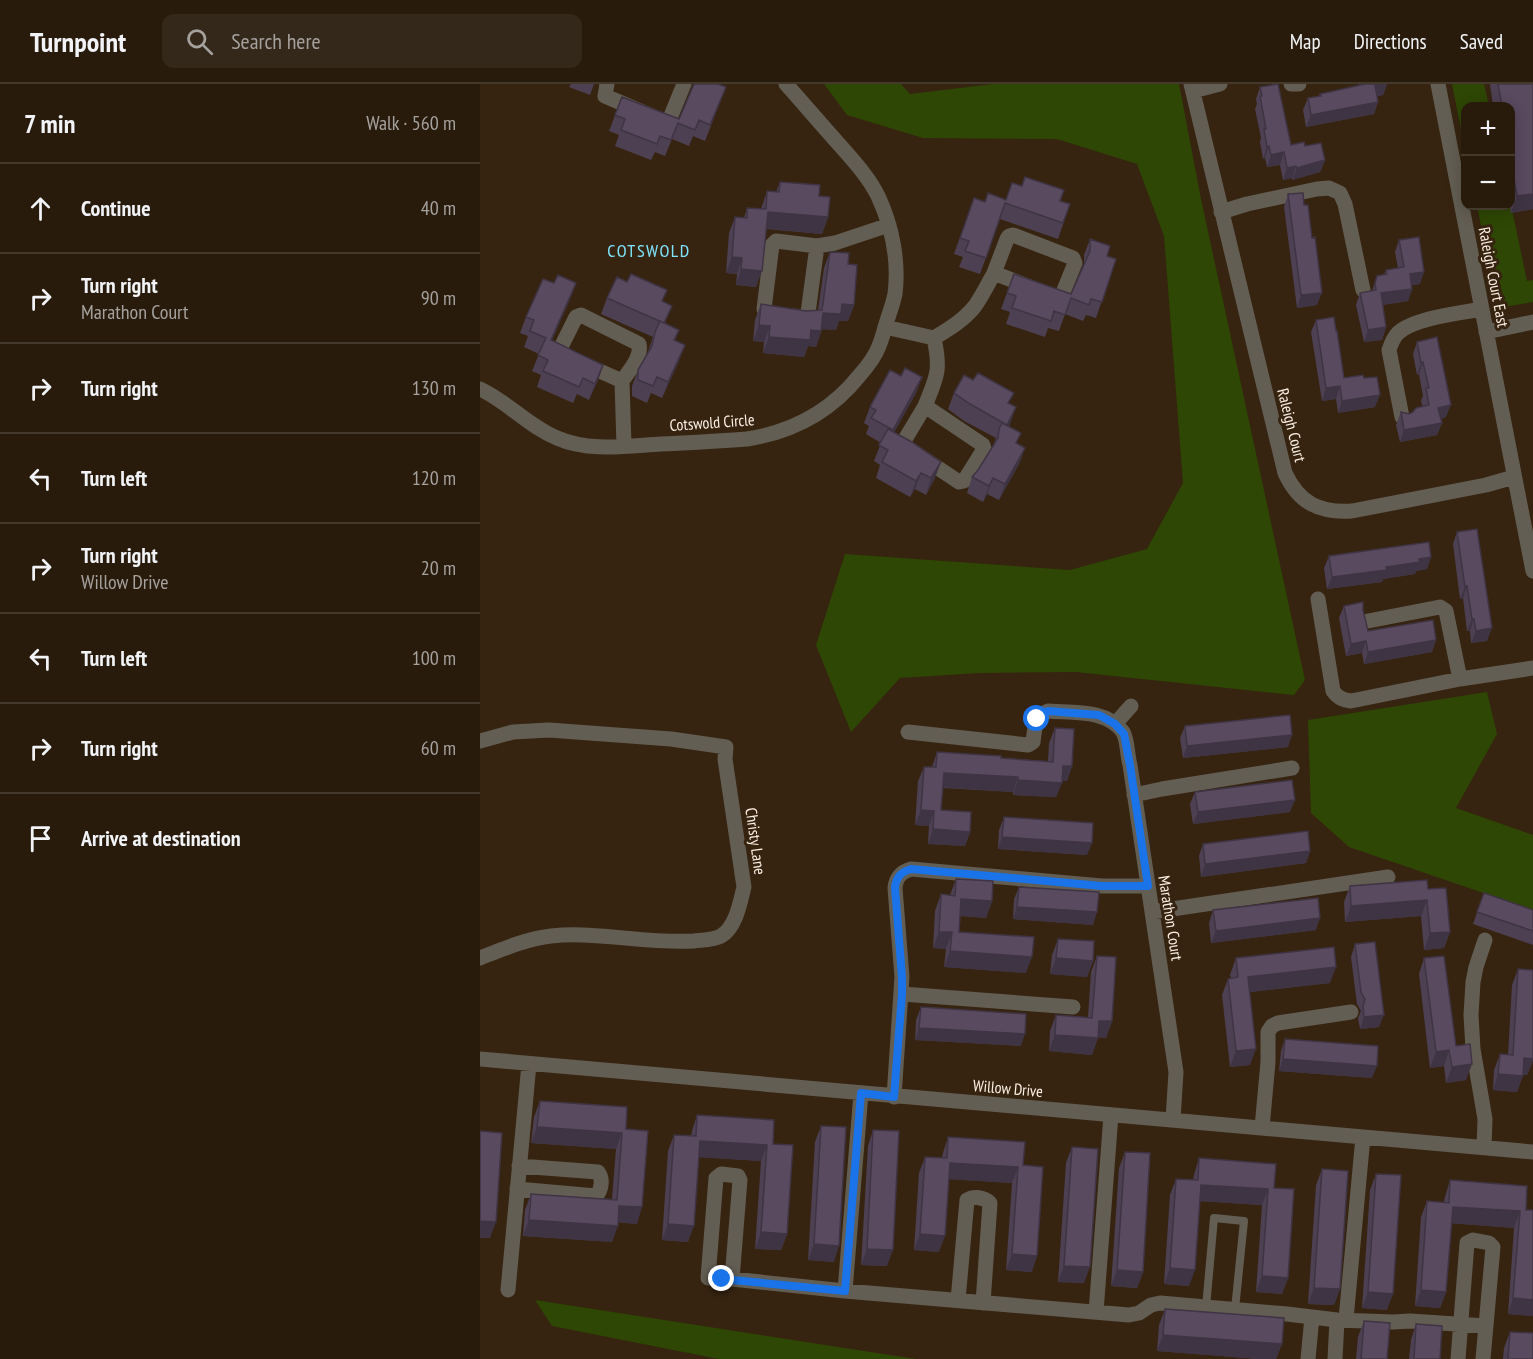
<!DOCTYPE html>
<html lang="en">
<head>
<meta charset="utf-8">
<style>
  :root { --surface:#281b0c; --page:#34281a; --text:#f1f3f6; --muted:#a5a19d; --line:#44392d }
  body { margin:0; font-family:"PT Sans Narrow",sans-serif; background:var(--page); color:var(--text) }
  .controls { position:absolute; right:18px; top:18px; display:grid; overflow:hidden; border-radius:12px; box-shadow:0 3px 15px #0003 }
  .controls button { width:54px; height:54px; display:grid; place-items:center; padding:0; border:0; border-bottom:2px solid var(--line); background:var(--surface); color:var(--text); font:30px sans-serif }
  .stop { position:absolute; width:18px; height:18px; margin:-14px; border:4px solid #1a73e8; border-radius:50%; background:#fff }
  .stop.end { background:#1a73e8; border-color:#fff; box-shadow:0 2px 6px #0008 }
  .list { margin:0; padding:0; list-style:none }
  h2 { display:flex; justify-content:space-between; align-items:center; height:78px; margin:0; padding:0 24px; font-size:26px }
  h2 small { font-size:20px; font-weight:400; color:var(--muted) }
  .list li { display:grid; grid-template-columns:39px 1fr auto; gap:18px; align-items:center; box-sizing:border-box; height:90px; padding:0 24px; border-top:2px solid var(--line) }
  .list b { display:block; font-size:22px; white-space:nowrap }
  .list p { margin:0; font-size:20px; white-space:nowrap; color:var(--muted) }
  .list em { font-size:20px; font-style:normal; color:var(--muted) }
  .icon { flex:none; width:33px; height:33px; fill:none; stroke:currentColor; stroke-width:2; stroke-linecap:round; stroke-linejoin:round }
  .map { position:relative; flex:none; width:1053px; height:1275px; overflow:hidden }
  header { display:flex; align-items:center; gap:36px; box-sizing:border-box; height:84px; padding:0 30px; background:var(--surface); border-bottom:2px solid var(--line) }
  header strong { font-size:28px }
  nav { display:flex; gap:33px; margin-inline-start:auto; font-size:21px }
  .search { width:420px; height:54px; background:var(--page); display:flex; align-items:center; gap:15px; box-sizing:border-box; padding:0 21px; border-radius:12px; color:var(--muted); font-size:22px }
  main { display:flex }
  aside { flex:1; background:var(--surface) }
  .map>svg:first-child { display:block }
</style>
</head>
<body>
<header>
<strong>Turnpoint</strong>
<div class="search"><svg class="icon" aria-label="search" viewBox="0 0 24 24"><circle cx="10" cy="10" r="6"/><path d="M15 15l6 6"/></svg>Search here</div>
<nav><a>Map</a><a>Directions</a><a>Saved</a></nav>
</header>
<main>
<aside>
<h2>7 min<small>Walk · 560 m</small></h2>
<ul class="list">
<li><svg class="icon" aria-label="ahead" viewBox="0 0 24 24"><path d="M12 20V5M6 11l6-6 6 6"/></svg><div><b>Continue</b></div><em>40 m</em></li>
<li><svg class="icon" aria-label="right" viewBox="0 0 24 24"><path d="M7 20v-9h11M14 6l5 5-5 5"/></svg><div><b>Turn right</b><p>Marathon Court</p></div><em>90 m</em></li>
<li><svg class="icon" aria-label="right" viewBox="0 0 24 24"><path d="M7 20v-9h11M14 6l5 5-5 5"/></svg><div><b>Turn right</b></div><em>130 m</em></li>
<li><svg class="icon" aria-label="left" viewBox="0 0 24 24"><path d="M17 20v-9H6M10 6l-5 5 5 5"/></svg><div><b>Turn left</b></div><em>120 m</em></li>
<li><svg class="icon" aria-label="right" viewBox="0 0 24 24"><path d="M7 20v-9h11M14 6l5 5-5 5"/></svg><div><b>Turn right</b><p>Willow Drive</p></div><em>20 m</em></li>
<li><svg class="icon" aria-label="left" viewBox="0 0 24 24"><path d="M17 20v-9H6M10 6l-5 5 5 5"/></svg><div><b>Turn left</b></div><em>100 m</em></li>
<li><svg class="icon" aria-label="right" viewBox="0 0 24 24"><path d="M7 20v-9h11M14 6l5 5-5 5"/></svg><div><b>Turn right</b></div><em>60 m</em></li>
<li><svg class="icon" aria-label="arrive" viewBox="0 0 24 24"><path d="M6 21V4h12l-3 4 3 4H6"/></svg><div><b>Arrive at destination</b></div></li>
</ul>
</aside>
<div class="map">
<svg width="1053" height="1275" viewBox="0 0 1053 1275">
  <rect width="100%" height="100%" fill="#362410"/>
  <!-- green -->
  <path fill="#2e4704" d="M344 0H421L430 10 513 0H699L721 115 825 596 814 611 596 588 499 589 420 594 371 648 336 561 365 470 590 486 667 465 703 399 684 152 657 80 577 55 443 54 367 31Z
    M972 0H1004L1009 22H986L985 65Z
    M1031 121 1047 197 1053 196V218L1018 224 997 122Z
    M1007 608 1017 650 976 724 1053 751V826L869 763 831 729 828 636Z
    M55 1216 436 1275H239L72 1242Z"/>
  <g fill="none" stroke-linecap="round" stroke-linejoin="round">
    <!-- service -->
    <path stroke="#635e53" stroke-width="8" d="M726 1223 734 1134 764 1137 755 1225"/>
    <!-- minor -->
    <path stroke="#635e53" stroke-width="15" d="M127 0 125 12 188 39 204 0
      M711 0 805 389C819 419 839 429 872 427L1006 401 1034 393
      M811 0H819
      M958 0 1053 487
      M713 7 740 0
      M741 128 767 120 837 105 849 104 860 109 865 120 883 206
      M533 151 593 174 595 179 582 211 578 214 514 189 527 155 529 152Z
      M296 157 337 162 328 229 325 232 321 233 288 229 284 225 292 161Z
      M337 162 355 159 409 141
      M101 231 159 260C162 273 149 287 142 297L82 270 80 265 96 233Z
      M405 243 454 254C469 245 484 236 495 222 502 212 508 200 514 189
      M1006 248 1053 238
      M142 297 144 362
      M0 305C28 318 48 342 77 354 109 368 146 362 181 360 210 359 239 357 267 355 312 348 351 327 379 292 387 283 395 273 399 262 402 255 404 247 406 240 409 230 413 220 415 210 419 177 412 142 398 112 388 92 372 75 357 58 340 39 323 19 306 0
      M445 322 503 361 504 365 484 397 479 398 425 362 424 357Z
      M445 322C457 292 461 287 454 254
      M922 333 909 266C911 260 913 254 918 249 934 234 980 229 1002 225
      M838 515 853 607C858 614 863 616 871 617L980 595 1053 584
      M888 537 960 523 966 527 980 595
      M635 640 651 622
      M428 648 548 661 553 658C555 645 554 632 568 627 592 629 627 625 643 648 648 657 647 671 650 681L696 988 693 1036
      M0 657 33 648 69 646 191 655 246 663 245 675 264 803C260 819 256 843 241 852 234 856 222 856 214 857 166 860 118 847 71 852 46 855 23 865 0 874
      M654 711 682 705 812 684
      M672 828 908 793
      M422 910 593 923
      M0 975 1053 1068
      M414 1013 422 893 415 804C416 793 421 788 431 785L622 802H668
      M782 1044 788 978V948L792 942 798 939 871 928
      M1004 1064 1005 1035 993 965 991 931 993 898 996 883 1005 856
      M241 1090 258 1092 260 1096 252 1195 228 1194 236 1094Z
      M37 1105 116 1112C122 1106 123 1094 118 1088L39 1082
      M252 1195 365 1207 649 1231 659 1229 671 1221 680 1219 807 1230 857 1236 913 1238 930 1237 1006 1242
      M28 1206 49 980
      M365 1207 381 1009
      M478 1216 487 1116C494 1112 504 1113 510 1119L503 1219
      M616 1228 631 1031
      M866 1235 883 1053
      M828 1275 832 1233
      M855 1275 857 1236
      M978 1275 987 1159 993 1156 1009 1159 1013 1163 1003 1275"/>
  </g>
  <!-- wall -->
  <path fill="#4d4053" d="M91 0H114L110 11 89 3Z
    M879 0H907L903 11 897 12 898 18 894 30 826 43 823 26 828 14 839 12 840 10 879 2Z
    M1010 0H1053V125L1031 129 1030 122V22H1013Z
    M246 3 225 57 213 52 209 62 192 55 185 72 175 68 171 76 135 62 139 51 129 47 142 13 199 35Z
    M780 3 811 61 825 62 845 76 840 88 812 96V94L803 96 800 81 787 83 785 74 783 75 780 58 781 54 780 49 775 25 777 20 776 15Z
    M300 98 339 112 348 133 342 150 286 145 276 203 256 201 257 190 246 189 249 149 255 133 264 134 267 124 281 125 287 107 296 108Z
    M808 110 824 121 837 221 817 224 804 123Z
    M494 114 505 118 526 116 580 117 590 120 578 155 520 135 500 190 479 183 483 173 474 170Z
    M610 155 627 172 636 175 616 234 606 231 603 237 585 230 579 247 568 244 565 253 526 240 530 228 521 225 534 190 591 210 604 180V171Z
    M919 156 940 200 932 201V205L928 217 902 221 906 243 902 256 884 258 876 221 880 209 892 207 897 192 904 191 906 186 918 184 915 168Z
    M350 168 368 180 374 221 368 237H359L356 246 342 245 336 263 328 262 324 273 283 269 284 258 273 257 275 236 281 220 326 227 338 226 344 184Z
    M74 199H96L90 215 72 256 123 281 109 316 97 310 93 319 57 303 61 291 52 287 59 270 44 263 48 252 40 249 46 233Z
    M127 214 183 218 186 240 199 246 195 257 199 277 182 314 171 309 167 319 152 312V302L158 286 168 268 173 253 121 230Z
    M836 236 864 294H884L895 323 858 329 856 315 842 317 831 248Z
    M937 258 966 333 961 335 962 339 957 351 920 358 916 341 921 328 929 330 943 323 941 317 943 312 939 290 937 291 933 270Z
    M421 292 442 293 436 309 414 348 455 394 446 411 435 405 430 413 396 394 400 381 394 377 401 359 386 350 389 342 384 339 390 323Z
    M474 309 530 320V340L529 342 537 360 545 364 539 380 519 416 507 410 503 418 487 409 492 393 498 386 513 362 516 354 484 337 468 325Z
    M977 448 1007 557 991 559 990 547H987L983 514 980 515 973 460Z
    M849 472 951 473 947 485 936 487 935 490 903 495 902 498 847 505 844 484Z
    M864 522 883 526 888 547 956 556 952 568 884 580 882 569 866 572 859 534Z
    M705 642 808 663 703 674 700 654Z
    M575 644 592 682 587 697H582L576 713 533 711V708L463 704 461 726 490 748 485 762 448 760 449 742 435 741 438 697 444 683H452L457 668 521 674 568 677 569 659Z
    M715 708 810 728 713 740 710 720Z
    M524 733 607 771 518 765 519 746Z
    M723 760 830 767 826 779 721 793 719 772Z
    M476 795 512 817 506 834 480 832 479 848 546 889 464 883 466 865 453 864 455 827 461 810 470 811Z
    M870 802 948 805 970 848 964 864 944 866 941 832 865 838 864 818Z
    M539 803 613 841 533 835 534 815Z
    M1004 809 1053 826V861L993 840Z
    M733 826 836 846 731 859 729 839Z
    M578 855 613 877 607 893 570 890 572 871Z
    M875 860 899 943 880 945 878 934 881 927 877 920 871 873Z
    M617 872 632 937 626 954 618 953 612 971 569 967 570 947 576 931 608 933 611 888Z
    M756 874 850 899 770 908V981L750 983 742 911 748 895 751 894 750 891Z
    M944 874 976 962 986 996 966 999 964 982 950 984 939 890Z
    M1038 885 1053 886V976L1047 991H1043L1037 1008 1013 1006 1014 986 1020 970 1028 971 1032 901Z
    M441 923 541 962 435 956 436 936Z
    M805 955 892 994 799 987 801 967Z
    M60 1017 146 1045 157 1140 138 1138 132 1158 43 1152 45 1126 51 1110 132 1115 136 1065 51 1059 54 1033Z
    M217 1031 293 1060 307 1150 301 1166 275 1165 281 1077 219 1073 208 1158 182 1156 188 1067 194 1051 211 1052 212 1047Z
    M341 1042 354 1178 328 1176 335 1058Z
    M393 1046 407 1182 381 1181 388 1062Z
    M468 1053 543 1081 552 1188 526 1186 532 1099 469 1095 459 1168 434 1166 439 1089 445 1073 462 1074 463 1069Z
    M592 1063 604 1199 578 1198 586 1079Z
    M645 1068 663 1188 657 1204 631 1202 639 1084Z
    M719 1074 794 1104 808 1194 802 1210 776 1208 782 1121 720 1117 709 1202 684 1200 690 1111 696 1095 713 1096 714 1091Z
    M842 1085 860 1205 854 1221 828 1220 836 1101Z
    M896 1090 907 1226 882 1224 890 1106Z
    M970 1096 1046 1126 1053 1232 1028 1230 1034 1144 971 1139 966 1208 960 1224 935 1222 941 1133 947 1117 964 1118 965 1113Z
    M685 1225 802 1260 796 1275H779L677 1267 679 1241Z
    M884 1237 907 1275H876L878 1253Z
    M936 1240 960 1275H929L931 1256Z
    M1030 1248 1053 1275H1023L1024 1264Z"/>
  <!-- shaded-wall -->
  <path fill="#3f3443" d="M902 0H907L903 11 891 14 895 1Z
    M898 18 894 30 826 43 831 31Z
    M789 62 785 74 783 75 787 63Z
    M804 68 800 81 787 83 791 71Z
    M845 76 840 88 812 96 817 84Z
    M816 82 812 94 803 96 807 84Z
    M1053 110V125L1031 129 1037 112Z
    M288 128 348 133 342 150 282 144Z
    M252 173 262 174 257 190 246 189Z
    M261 185 282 187 276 203 256 201Z
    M944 188 940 200 925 202 930 190Z
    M96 199 90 215 65 272 71 256Z
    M932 205 928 217 896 222 901 209Z
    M842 209 837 221 817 224 821 211Z
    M362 220 374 221 368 237H359L356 246 337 245 343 229Z
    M279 241 290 242 284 258 273 257Z
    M906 243 902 256 884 258 888 246Z
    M331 246 341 247 336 263 328 262 324 273 283 269 289 253Z
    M205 261 199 277 182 314 188 298Z
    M943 278 939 290 937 291 941 279Z
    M123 281 118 297 109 316 115 300Z
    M442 293 436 309 407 362 413 346Z
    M860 302 856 315 842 317 846 304Z
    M900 311 895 323 858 329 862 317Z
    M971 321 966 333 954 336 958 324Z
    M536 323 530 340 521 357 527 341Z
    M962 339 957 351 920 358 924 346Z
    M545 364 539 380 519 416 525 400Z
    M461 378 455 394 446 411 451 394Z
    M441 389 435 405 430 413 436 397Z
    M513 394 507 410 503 418 509 402Z
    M951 473 947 485 936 487 935 490 903 495 902 498 847 505 852 493Z
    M987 502 983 514 980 515 985 503Z
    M992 535H994L990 547H987Z
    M1012 544 1007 557 991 559 996 547Z
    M956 556 952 568 884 580 888 568Z
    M886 557 882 569 866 572 871 560Z
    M812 651 808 663 703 674 707 662Z
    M583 682H592L587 697H577Z
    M464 689 538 693 533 708 458 703Z
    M538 696 582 699 576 713 533 711Z
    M815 716 810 728 713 740 718 728Z
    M441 726 454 727 449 742 435 741Z
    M453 745 490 748 485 762 448 760Z
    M522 753 612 759 607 771 518 765Z
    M830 767 826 779 721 793 725 780Z
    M481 815 512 817 506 834 475 831Z
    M947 816 941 832 865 838 871 822Z
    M537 823 617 828 613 841 533 835Z
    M840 834 836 846 731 859 736 847Z
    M459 848H472L466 865 453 864Z
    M970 848 964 864 944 866 950 849Z
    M470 867 552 873 546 889 464 883Z
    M576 874 613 877 607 893 570 890Z
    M856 883 850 899 762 909 768 893Z
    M904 931 899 943 880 945 884 933Z
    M619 937H632L626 954 613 953Z
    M439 944 545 950 541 962 435 956Z
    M575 951 618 954 612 971 569 967Z
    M776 965 770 981 750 983 756 967Z
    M969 966 964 982 950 984 956 968Z
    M1044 974 1053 976 1047 991 1038 990Z
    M803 975 897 982 892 994 799 987Z
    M992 980 986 996 966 999 972 983Z
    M1018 990 1043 992 1037 1008 1013 1006Z
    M57 1043 142 1049 136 1065 51 1059Z
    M220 1057 287 1061 281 1077 214 1073Z
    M470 1079 538 1083 532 1099 465 1095Z
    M721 1101 788 1105 782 1121 715 1117Z
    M139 1122 162 1123 157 1140 133 1138Z
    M973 1123 1040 1127 1034 1144 967 1139Z
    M49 1136 138 1142 132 1158 43 1152Z
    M0 1137 16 1138 10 1154H0Z
    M188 1140 214 1142 208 1158 182 1156Z
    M281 1148 307 1150 301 1166 275 1165Z
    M440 1150 465 1152 459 1168 434 1166Z
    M334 1160 359 1162 354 1178 328 1176Z
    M387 1165 413 1166 407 1182 381 1181Z
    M532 1170 557 1172 552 1188 526 1186Z
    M584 1182 610 1183 604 1199 578 1198Z
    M690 1184 715 1186 709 1202 684 1200Z
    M637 1186 663 1188 657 1204 631 1202Z
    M782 1192 808 1194 802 1210 776 1208Z
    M834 1204 860 1205 854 1221 828 1220Z
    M941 1206 966 1208 960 1224 935 1222Z
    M888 1208 913 1210 907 1226 882 1224Z
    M1033 1214 1053 1216V1232L1028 1230Z
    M683 1251 802 1260 796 1275H779L677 1267Z"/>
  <!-- building -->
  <path fill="#5a4a60" stroke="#3f3443" stroke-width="1.5" d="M214 0H238L246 3 230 41 219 36 215 46 198 39 191 56 180 52 177 60 141 46 145 35 135 31 142 13 199 35Z
    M798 0 811 61 824 58 825 62 841 59 845 76 817 84 816 82 807 84 804 68 791 71 789 62 787 63 784 45H786L780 12H782L780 3Z
    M885 0H902L895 1 898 18 831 31 828 14 841 12 840 10Z
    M1018 0H1053V110L1037 112 1030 74V22H1022Z
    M545 93 584 106 580 117 590 120 583 139 525 119 506 174 485 167 489 157 480 154 494 114 505 118 508 109 526 116 532 99 542 102Z
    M300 98 340 101 339 112 350 113 348 133 288 128 282 187 261 185 262 174 252 173 255 133 267 134V124L286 125 287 107 299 108Z
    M823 109 824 121H828L832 154 835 153 842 209 821 211 808 110Z
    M939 153 944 188 930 190 932 205 901 209 906 243 888 246 880 209 896 206 895 199 897 192 907 190 906 186 924 183 919 156Z
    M610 155 630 162 627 172 636 175 622 218 611 215 609 221 591 214 585 231 574 227 571 237 532 224 536 212 527 209 534 190 591 210 610 167Z
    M350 168 369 169 368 180 377 181 374 221 362 220 361 230 343 229 341 247 331 246 330 256 289 253 290 242 279 241 281 220 326 227 342 226Z
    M151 190 187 206 182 217 192 222 184 239 127 214 137 193 147 198Z
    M78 191 96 199 71 256 123 281 115 300 103 294 99 303 63 287 68 276 58 271 66 254 50 247 54 236 46 233 63 195 74 199Z
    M854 233 856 247H857L864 294 883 291 884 294 897 293 900 311 862 317 860 302 846 304 836 236Z
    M180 237 199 246 194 256 205 261 188 298 177 293 173 302 158 296V286L172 262 175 248Z
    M957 253 971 321 958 324 962 339 924 346 921 328 929 330 933 328 936 324 949 321 946 304H949L943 278 941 279 937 258Z
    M425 284 442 293 413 346 391 334 396 326 390 323 410 286 421 292Z
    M498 289 534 309 528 319 536 323 527 341 490 320 474 309 484 291 493 296Z
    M522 339 541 349 536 359 545 364 525 400 513 394 509 402 492 393 498 386 518 354 519 345Z
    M408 345 430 357 461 378 451 394 441 389 436 397 402 378 408 366 399 361Z
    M997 445 1012 544 996 547 994 535H992L987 502 985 503 977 448Z
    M949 458 951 473 939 475 940 478 906 483 907 486 852 493 849 472Z
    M883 518V526L888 547 953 536 956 556 888 568 886 557 871 560 864 522Z
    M810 631 812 651 707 662 705 642Z
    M575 644 594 645 592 682H583L582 699 538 696V693L464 689 461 726 491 728 490 748 453 745 454 727 441 726 444 683H456L457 668 521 672V674L573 678Z
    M812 696 815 716 718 728 715 708Z
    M524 733 613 739 612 759 522 753Z
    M828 747 830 767 725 780 723 760Z
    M476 795 513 797 512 817 481 815 479 848 554 853 552 873 470 867 472 848H459L461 810 475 812Z
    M947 796 948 805 966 804 970 848 950 849 947 816 871 822 870 802Z
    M539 803 619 808 617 828 537 823Z
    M1004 809 1053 826V847L997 828Z
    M838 814 840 834 736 847 733 826Z
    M578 855 614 857 613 877 576 874Z
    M895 858 904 931 884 933 883 922 885 915 881 908 875 860Z
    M854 863 856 883 768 893 776 965 756 967 748 895 758 893 756 874Z
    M617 872 636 873 632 937H619L618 954 575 951 576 931 612 934Z
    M964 872 976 962 990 960 992 980 972 983 969 966 956 968 944 874Z
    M1038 885 1053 886V975L1044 974 1043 992 1018 990 1020 970 1033 971Z
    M441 923 546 930 545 950 439 944Z
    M805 955 898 962 897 982 803 975Z
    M60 1017 147 1023 146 1045 168 1047 162 1123 139 1122 138 1142 49 1136 51 1110 137 1116 142 1049 57 1043Z
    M217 1031 294 1036 293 1060 313 1061 307 1150 281 1148 287 1061 220 1057 214 1142 188 1140 194 1051 216 1052Z
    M341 1042 366 1043 359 1162 334 1160Z
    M393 1046 419 1047 413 1166 387 1165Z
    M0 1047 22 1049 16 1138 0 1137Z
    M468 1053 545 1058 543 1081 563 1083 557 1172 532 1170 538 1083 470 1079 465 1152 440 1150 445 1073 467 1074Z
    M592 1063 618 1065 610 1183 584 1182Z
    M645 1068 670 1069 663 1188 637 1186Z
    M719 1074 796 1080 794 1104 814 1105 808 1194 782 1192 788 1105 721 1101 715 1186 690 1184 696 1095 718 1096Z
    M842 1085 868 1087 860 1205 834 1204Z
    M896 1090 921 1091 913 1210 888 1208Z
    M970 1096 1047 1102 1046 1126H1053V1216L1033 1214 1040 1127 973 1123 966 1208 941 1206 947 1117 969 1119Z
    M685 1225 804 1234 802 1260 683 1251Z
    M884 1237 910 1239 907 1275H881Z
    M936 1240 962 1242 960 1275H934Z
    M1030 1248 1053 1249V1275H1028Z"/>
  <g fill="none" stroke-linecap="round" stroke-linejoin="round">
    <!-- route -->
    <path stroke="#1a73e8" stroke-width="8" d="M242 1195 365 1207 381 1009 414 1013 422 910V893L415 804C416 793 421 788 431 785L622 802H668L650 681 644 650 635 640 619 631 568 627 561 629 557 635"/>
  </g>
  <g text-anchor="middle" stroke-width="6" stroke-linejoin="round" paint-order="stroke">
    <!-- street labels -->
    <g font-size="16" fill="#fcf0e4" stroke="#362410">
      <text transform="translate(1014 193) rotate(79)" y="6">Raleigh Court East</text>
      <text transform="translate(232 338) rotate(-4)" y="6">Cotswold Circle</text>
      <text transform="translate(812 341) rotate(76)" y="6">Raleigh Court</text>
      <text transform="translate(276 757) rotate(82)" y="6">Christy Lane</text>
      <text transform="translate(691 834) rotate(81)" y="6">Marathon Court</text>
      <text transform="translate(528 1004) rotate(5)" y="6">Willow Drive</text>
    </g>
    <!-- neighbourhood labels -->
    <g font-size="18" letter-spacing="1.5" fill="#7ee3fb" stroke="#362410">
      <text x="169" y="173">COTSWOLD</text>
    </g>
  </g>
</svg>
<div class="controls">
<button>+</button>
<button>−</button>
</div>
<div class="stop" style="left:557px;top:635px"></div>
<div class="stop end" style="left:242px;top:1195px"></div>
</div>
</main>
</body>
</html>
